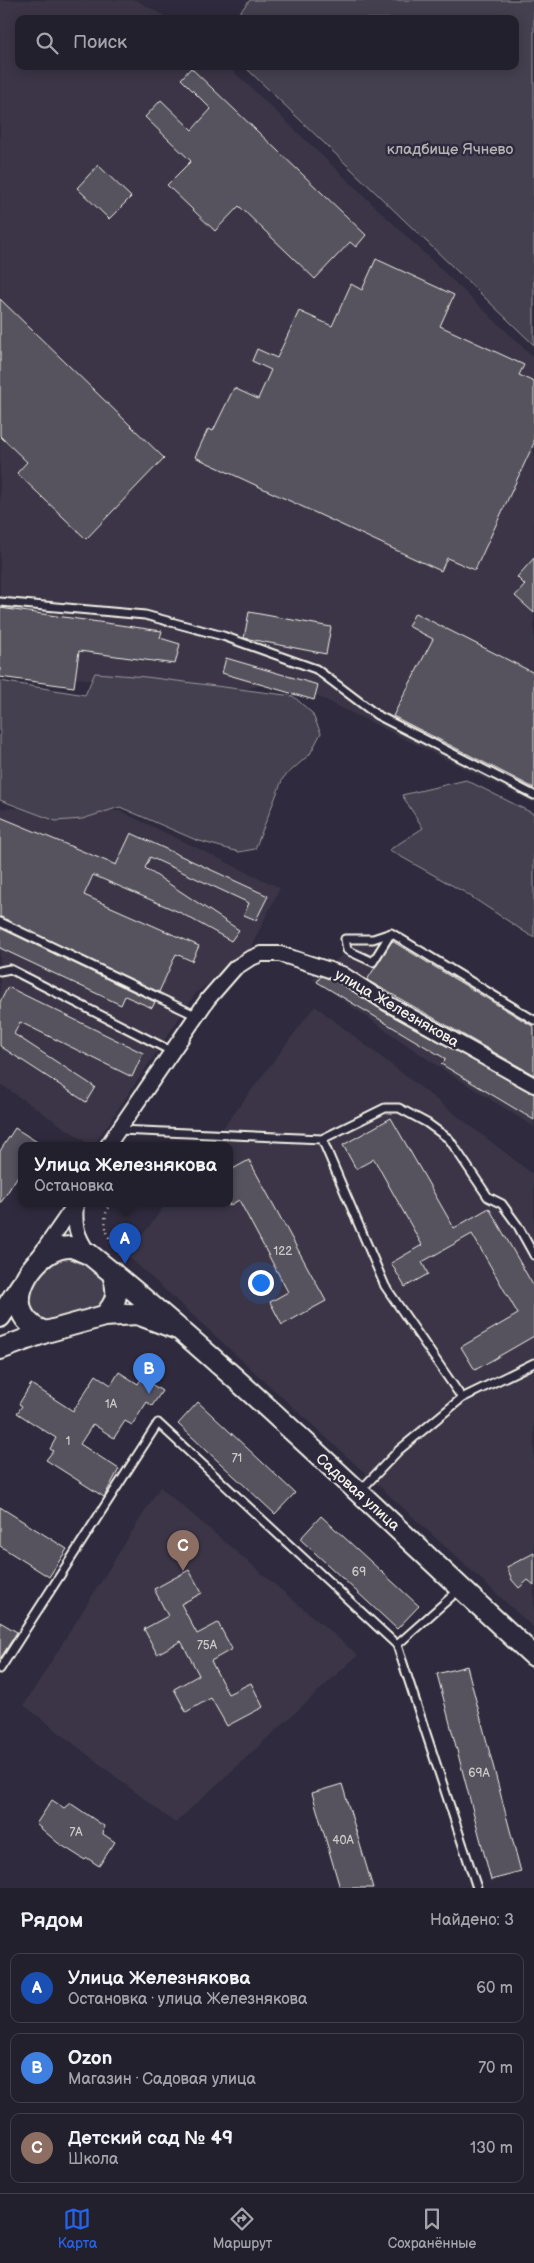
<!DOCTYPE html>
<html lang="ru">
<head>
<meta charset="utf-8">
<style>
  :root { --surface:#23202e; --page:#2f2d3a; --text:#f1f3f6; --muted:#a3a3aa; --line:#403e4a; --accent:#2563eb }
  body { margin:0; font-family:"Balsamiq Sans",sans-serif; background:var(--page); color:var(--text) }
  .you { position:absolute; left:260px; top:1282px; width:18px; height:18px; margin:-12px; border:4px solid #fff; border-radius:50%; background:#1a73e8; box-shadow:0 0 0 8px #1a73e833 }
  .badge { display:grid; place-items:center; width:32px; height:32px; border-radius:50%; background:var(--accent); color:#fff; font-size:16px; font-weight:700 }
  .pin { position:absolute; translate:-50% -41px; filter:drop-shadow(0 1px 2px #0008) }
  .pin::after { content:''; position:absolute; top:26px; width:18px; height:15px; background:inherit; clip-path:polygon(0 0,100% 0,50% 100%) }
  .popup { position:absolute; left:18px; top:1142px; width:215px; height:65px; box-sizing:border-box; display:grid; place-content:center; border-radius:10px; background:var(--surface); filter:drop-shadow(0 1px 4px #0005); font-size:16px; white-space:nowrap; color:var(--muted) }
  .popup b { font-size:19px; color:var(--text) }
  .popup::after { content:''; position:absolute; left:50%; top:100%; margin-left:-10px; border:10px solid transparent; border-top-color:var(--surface) }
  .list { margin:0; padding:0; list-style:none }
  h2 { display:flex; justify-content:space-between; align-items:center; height:65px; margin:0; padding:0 20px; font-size:21px }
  h2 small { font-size:16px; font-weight:400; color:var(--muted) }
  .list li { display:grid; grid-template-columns:32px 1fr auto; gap:15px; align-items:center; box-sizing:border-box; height:70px; margin:0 10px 10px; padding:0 10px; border:1px solid var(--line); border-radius:10px }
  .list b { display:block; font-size:19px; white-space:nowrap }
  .list p { margin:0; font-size:16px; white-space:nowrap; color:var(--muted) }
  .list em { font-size:16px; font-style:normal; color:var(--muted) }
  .icon { flex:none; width:28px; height:28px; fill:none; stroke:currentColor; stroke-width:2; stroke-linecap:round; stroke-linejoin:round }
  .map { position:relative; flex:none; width:534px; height:1888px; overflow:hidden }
  .search { position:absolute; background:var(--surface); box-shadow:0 2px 12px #0003; left:15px; right:15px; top:15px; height:55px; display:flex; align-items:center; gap:12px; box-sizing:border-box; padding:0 18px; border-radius:10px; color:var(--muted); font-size:19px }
  .sheet { height:305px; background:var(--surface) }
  nav { display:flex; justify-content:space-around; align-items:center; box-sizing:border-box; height:70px; border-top:1px solid var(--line); background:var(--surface); font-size:14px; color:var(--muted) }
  nav a { display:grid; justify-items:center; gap:2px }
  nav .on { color:var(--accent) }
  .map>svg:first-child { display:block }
</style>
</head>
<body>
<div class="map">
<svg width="534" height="1888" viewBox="0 0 534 1888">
  <rect width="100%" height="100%" fill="#2f2a3d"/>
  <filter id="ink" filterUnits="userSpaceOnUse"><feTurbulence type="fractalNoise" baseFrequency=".02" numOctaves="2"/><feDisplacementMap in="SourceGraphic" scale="10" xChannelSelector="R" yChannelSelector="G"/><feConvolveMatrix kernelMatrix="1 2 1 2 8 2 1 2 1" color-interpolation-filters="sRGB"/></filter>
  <g filter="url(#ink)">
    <!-- built -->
    <path fill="#3b3647" d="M0 0H136L170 19H19V66H228L534 358V803L285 680 207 698 0 666Z
      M0 808 120 811 280 888 250 949 196 993 94 1145H90L0 1084Z
      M396 932 534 1016V1127L436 1065 312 979 358 943Z
      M315 1006 534 1175V1628L127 1255 167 1203H229V1145H210Z
      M160 1487 358 1655 175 1823 24 1705Z"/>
    <!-- green -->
    <path fill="#454050" stroke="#9c989c" d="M250 0H534V345L244 66H515V19H234Z
      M95 673 146 677 293 696 312 713 321 733 310 754 283 778 255 849 239 852 196 840 120 807 82 819 56 821 0 800V681L85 695Z
      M466 780 534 814V938L464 892 389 850 423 828 402 795Z
      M70 1256C86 1262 103 1271 110 1287L101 1308 46 1323C7 1303 38 1262 70 1256Z"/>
    <!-- building -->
    <path fill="#56525f" stroke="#f4f1e8" d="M191 68 366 235 356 247 350 242 315 279 239 206 215 231 167 185 191 161 145 117 161 100 192 130 211 109 181 79Z
      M98 165 131 197 109 219 77 188Z
      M376 259 454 295 440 326 524 365 519 375 534 382V443L475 570 447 558 441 571 195 457 208 429 213 431 234 388 258 399 271 370 252 361 257 349 277 358 299 311 332 326 351 284 362 290Z
      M0 299 164 458 86 539 17 473 27 462 0 436Z
      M534 558V613L515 596 525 585 517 577Z
      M0 608 162 631 160 638 180 644 175 664 79 651 74 687 0 677Z
      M249 612 331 627 326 654 244 638Z
      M415 613 534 673V788L393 716 433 639 408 626Z
      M226 658 318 685 314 700 222 673Z
      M0 817 116 865 131 833 268 896 256 920 244 915 249 903 150 857 145 868 239 930 231 941 179 912 93 875 84 895 199 946 192 961 176 954 159 992 0 917Z
      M0 928 155 1002 152 1008 125 996 121 1005 0 948Z
      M392 941 534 1027V1075L367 980Z
      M321 976 338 982 383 1011 534 1094V1120L441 1064 446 1059 317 982Z
      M8 987 143 1053 132 1077 20 1022 14 1034 95 1087 86 1102 0 1046V1002Z
      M391 1118 454 1228 489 1208 534 1287V1336L475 1370 461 1347 518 1314 472 1234 422 1262 428 1274 405 1287 391 1263 422 1245 374 1159 356 1169 343 1145Z
      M15 1128 42 1145H21V1171L0 1204V1151Z
      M249 1160 326 1301 282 1325 270 1302 288 1292 239 1200 229 1206V1171Z
      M119 1372 138 1384 142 1378 162 1391 152 1406 147 1402 132 1425 125 1421 114 1438 93 1424 80 1444 119 1469 104 1497 46 1460 53 1451 50 1449 56 1438 17 1413 22 1406 19 1404 31 1384 73 1411 96 1375 111 1385Z
      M198 1402 295 1493 275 1514 178 1424Z
      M0 1507 67 1549 49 1577 0 1546Z
      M321 1516 419 1606 397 1629 300 1539Z
      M534 1553V1585L528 1580 519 1588 512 1580 507 1567Z
      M189 1570 202 1593 181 1604 197 1634 218 1623 232 1649 211 1661 228 1694 251 1683 263 1707 227 1726 211 1698 186 1712 174 1689 199 1675 181 1641 157 1654 144 1629 168 1616 154 1589Z
      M0 1622 17 1632 0 1659Z
      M467 1666 521 1872 491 1880 437 1674Z
      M342 1784 373 1888H340L312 1793Z
      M52 1800 64 1808 70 1803 104 1826 103 1834 115 1842 99 1866 87 1858 85 1860 58 1843 36 1824Z"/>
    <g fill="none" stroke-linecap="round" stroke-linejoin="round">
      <!-- lane casing -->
      <g stroke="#f4f1e8" stroke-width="11">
        <path id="lane" d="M0 602 145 615 223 636 316 669 377 715 534 795
          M0 922 197 1016
          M391 933 534 1020
          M391 933 373 962 347 950 345 939H373Z
          M0 971 10 969 171 1051
          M119 1130 322 1139 385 1286 462 1398
          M322 1139 385 1108H399L427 1123 449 1139 488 1197 502 1204 518 1226 534 1255
          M361 1490 399 1450 462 1398 534 1363
          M397 1645 460 1589
          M0 1669 158 1423 397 1645 477 1888"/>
      </g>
      <!-- street casing -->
      <g stroke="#f4f1e8" stroke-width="18">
        <path id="street" d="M108 1145 208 999 235 968 249 959 261 954H280L342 974 387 1003 534 1085
          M76 1203C74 1226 76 1235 89 1254
          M38 1258 76 1203"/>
      </g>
      <!-- secondary casing -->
      <g stroke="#f4f1e8" stroke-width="24">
        <path id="secondary" d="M104 1316C118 1302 119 1291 112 1272
          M0 1317 22 1284
          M180 1330 137 1314 104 1316 46 1332C41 1330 35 1328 32 1325 0 1301 37 1246 70 1247 76 1248 83 1252 89 1254 245 1379 387 1521 534 1656
          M0 1349 46 1332"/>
      </g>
      <!-- path -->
      <path stroke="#f4f1e8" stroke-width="2.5" stroke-dasharray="1 4" stroke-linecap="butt" d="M110 1203C99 1223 109 1243 123 1257"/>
      <!-- lane -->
      <use href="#lane" stroke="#2f2a3d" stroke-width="7"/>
      <!-- street -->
      <use href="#street" stroke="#2f2a3d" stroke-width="14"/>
      <!-- secondary -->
      <use href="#secondary" stroke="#2f2a3d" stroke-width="20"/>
    </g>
  </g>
  <g text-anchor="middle" stroke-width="5" stroke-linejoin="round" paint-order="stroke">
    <!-- number labels -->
    <g font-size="12" fill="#ccc9c6">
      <text x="283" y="1255">122</text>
      <text x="111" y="1408">1А</text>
      <text x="68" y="1445">1</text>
      <text x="237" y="1462">71</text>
      <text x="359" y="1576">69</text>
      <text x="207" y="1649">75А</text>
      <text x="479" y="1777">69А</text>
      <text x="76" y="1836">7А</text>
      <text x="343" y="1844">40А</text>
    </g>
    <!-- park labels -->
    <g font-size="15" fill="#b7b3b3" stroke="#2f2a3d">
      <text x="450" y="154">кладбище Ячнево</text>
    </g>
    <!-- street labels -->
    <g font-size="15" fill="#f4f1e8" stroke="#2f2a3d">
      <text transform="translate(397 1008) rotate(30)" y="5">улица Железнякова</text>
      <text transform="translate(358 1492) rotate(42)" y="5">Садовая улица</text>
    </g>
  </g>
</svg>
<div class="you"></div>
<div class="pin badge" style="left:125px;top:1264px;background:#1a4fb4">A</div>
<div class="popup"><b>Улица Железнякова</b>Остановка</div>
<div class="pin badge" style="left:149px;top:1394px;background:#3f7fe0">B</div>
<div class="pin badge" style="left:183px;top:1571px;background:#8d6e63">C</div>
<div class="search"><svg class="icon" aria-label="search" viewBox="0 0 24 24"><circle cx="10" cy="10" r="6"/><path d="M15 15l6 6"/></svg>Поиск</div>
</div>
<section class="sheet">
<h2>Рядом<small>Найдено: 3</small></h2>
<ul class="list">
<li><span class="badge" style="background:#1a4fb4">A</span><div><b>Улица Железнякова</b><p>Остановка · улица Железнякова</p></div><em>60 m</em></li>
<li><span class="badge" style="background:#3f7fe0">B</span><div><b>Ozon</b><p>Магазин · Садовая улица</p></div><em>70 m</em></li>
<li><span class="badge" style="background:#8d6e63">C</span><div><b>Детский сад № 49</b><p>Школа</p></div><em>130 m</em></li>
</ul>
</section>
<nav>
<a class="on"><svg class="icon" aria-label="map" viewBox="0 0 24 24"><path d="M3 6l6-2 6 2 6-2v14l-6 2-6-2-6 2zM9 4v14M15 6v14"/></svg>Карта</a>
<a><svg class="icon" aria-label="directions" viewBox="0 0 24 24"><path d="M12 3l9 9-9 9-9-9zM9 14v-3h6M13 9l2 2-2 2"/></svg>Маршрут</a>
<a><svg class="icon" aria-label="saved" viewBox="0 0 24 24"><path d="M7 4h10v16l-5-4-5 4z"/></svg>Сохранённые</a>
</nav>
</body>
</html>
